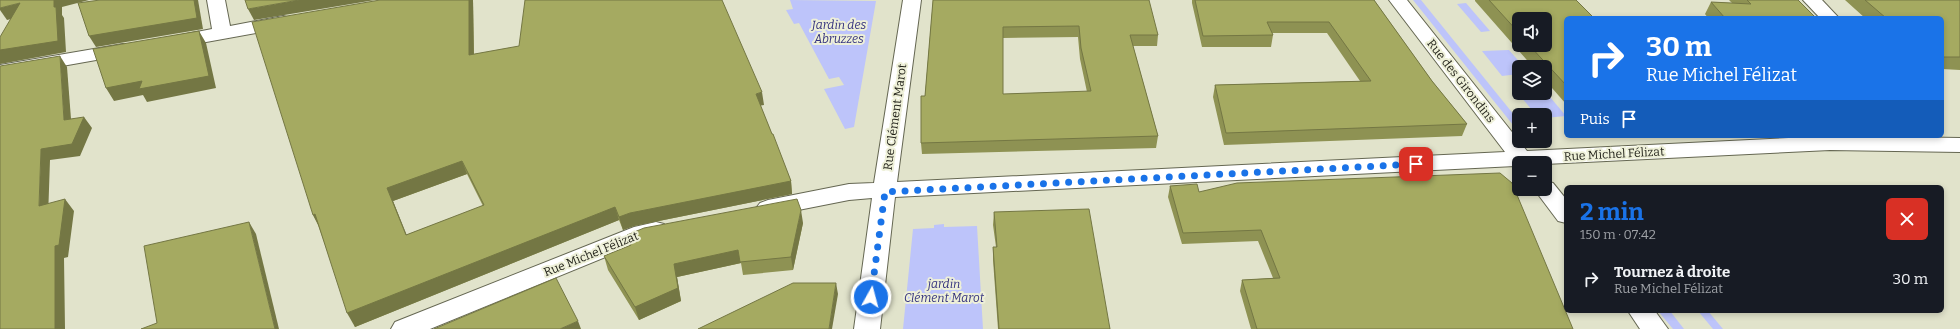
<!DOCTYPE html>
<html lang="fr">
<head>
<meta charset="utf-8">
<style>
  body { margin:0; font-family:Bitter,serif; background:#242831; color:#f1f3f6; height:100vh; display:flex; flex-direction:column; font-size:15px; white-space:nowrap }
  * { box-sizing:border-box; margin:0 }
  p { font-size:13px; color:#9ea1a6 }
  .icon { flex:none; width:22px; height:22px; fill:none; stroke:currentColor; stroke-width:2; stroke-linecap:round; stroke-linejoin:round }
  .map { position:relative; flex:1; overflow:hidden }
  .panel { position:absolute; left:1564px; top:185px; width:380px; height:128px; display:flex; flex-direction:column; background:#171b24; border-radius:6px; box-shadow:0 2px 6px #0003 }
  .panel>* { flex:none }
  .banner { position:absolute; left:1564px; top:16px; width:380px; height:122px; border-radius:6px; box-shadow:0 2px 6px #0003; background:#1a73e8; color:#fff; overflow:hidden }
  .fabs { position:absolute; left:1512px; top:12px; display:grid; gap:8px }
  .fabs a { display:grid; place-items:center; width:40px; height:40px; border-radius:6px; background:#171b24; box-shadow:0 2px 6px #0003; font-size:20px }
  .pin { position:absolute; display:grid; place-items:center; width:34px; height:34px; color:#fff; margin:-17px; border-radius:8px; box-shadow:0 2px 6px #0006 }
  .me { position:absolute; width:44px; margin:-22px; rotate:7deg; stroke-linejoin:round; filter:drop-shadow(0 0 3px #0008) }
  .turn { display:flex; align-items:center; gap:14px; height:84px; padding:0 16px; font-size:18px }
  .turn .icon { width:52px; height:52px; stroke-width:2.5 }
  .turn b { display:block; font-size:28px; line-height:34px }
  .then { display:flex; align-items:center; height:38px; padding:0 16px; background:#0003; gap:8px; font-size:15px }
  .round { display:grid; place-items:center; flex:none; width:42px; height:42px; border-radius:6px; background:#242831 }
  .headline { display:flex; align-items:center; justify-content:space-between; height:68px; padding:0 16px }
  h1 { font-size:24px; font-weight:700; line-height:30px; color:#1a73e8 }
  ul { padding:0; list-style:none }
  li { display:flex; align-items:center; gap:12px; height:52px; padding:0 16px }
  li div { flex:1 }
  li b { display:block; font-size:15px }
  li em { font-style:normal }
  .map>svg:first-child { display:block }
</style>
</head>
<body>
<div class="map">
<svg width="1960" height="329" viewBox="0 0 1960 329">
  <rect width="100%" height="100%" fill="#e1e3cb"/>
  <g fill="#bdc4fa">
    <polygon points="790,0 876,1 854,127 845,129 824,89 844,85 839,77 829,79 799,23 794,24 786,10 793,9"/>
    <polygon points="1413,0 1421,0 1519,121 1519,124 1513,125"/>
    <polygon points="1466,3 1490,31 1481,32 1457,4"/>
    <polygon points="1509,50 1524,67 1519,67 1519,74 1502,76 1482,51"/>
    <polygon points="1516,91 1519,91 1519,93 1545,93 1545,91 1566,116 1545,118 1545,115 1536,115"/>
    <polygon points="944,224 944,227 977,226 983,329 903,329 913,229 934,228 934,225"/>
    <polygon points="1658,311 1670,311 1684,329 1673,329"/>
    <polygon points="1698,311 1708,311 1723,329 1713,329"/>
  </g>
  <g fill="none" stroke-linecap="round" stroke-linejoin="round">
    <g stroke="#656752" stroke-width="2">
      <g id="minor">
        <polygon points="207,0 225,0 230,26 283,16 290,18 292,22 290,26 283,28 173,48 166,46 163,42 166,38 212,29"/>
        <polygon points="903,0 921,0 897,182 1505,152 1389,0 1407,0 1527,151 1830,136 1960,138 1960,152 1830,150 1545,164 1519,163 1519,168 1515,166 895,197 880,329 854,329 872,198 849,200 768,216 760,213 756,208 760,203 768,200 849,184 874,183"/>
        <polygon points="1803,0 1822,0 1839,18 1820,18"/>
        <polygon points="123,44 130,46 133,50 130,54 0,77 0,65"/>
        <polygon points="1545,181 1553,183 1566,199 1566,223 1558,221 1534,189 1545,189"/>
        <polygon points="656,222 664,224 668,230 664,236 647,240 430,329 391,329 395,322 634,227"/>
        <polygon points="1628,311 1655,311 1668,329 1640,329"/>
      </g>
    </g>
    <use href="#minor" fill="#fff" fill-rule="evenodd"/>
  </g>
  <g fill="#8e9253" fill-rule="evenodd">
    <path d="M380,0H473L474,54L764,105H760L791,181L792,194L634,226L623,230L619,220L355,327L318,225L313,215ZM467,174L483,206L406,235L393,201Z"/>
    <path d="M933,0L1158,35L1157,46H1133L1158,136L1156,148L922,154L921,143ZM1078,37L1080,59L1087,92L1003,94V38Z"/>
    <polygon points="1192,0 1374,0 1432,81 1467,124 1462,136 1224,145 1213,97 1215,85 1360,81 1327,33 1272,33 1273,35 1271,47 1202,47 1192,3"/>
    <path d="M1475,0H1576L1566,18V104L1545,80V67H1533L1475,1ZM1519,19L1545,45H1519Z"/>
    <polygon points="1729,0 1798,0 1816,18 1708,18 1705,14 1711,2 1732,3"/>
    <polygon points="1845,0 1960,0 1960,70 1942,69 1942,18 1865,18"/>
    <polygon points="1170,186 1199,192 1573,329 1251,329 1240,291 1242,280 1273,278 1258,241 1182,244 1168,197"/>
    <polygon points="994,212 1110,329 998,329 993,260 993,247 996,247 993,225"/>
    <polygon points="803,223 793,270 743,275 741,263 677,277 681,301 639,320 608,270 604,256 630,246 627,235"/>
  </g>
  <g fill="#747744">
    <polygon points="54,0 89,0 62,7 62,15 64,18 66,52 0,64 0,50 54,7"/>
    <polygon points="194,0 198,0 203,29 96,47 89,36"/>
    <polygon points="299,0 375,0 254,20 248,9"/>
    <polygon points="469,0 473,0 474,67 469,55"/>
    <polygon points="20,3 28,15 7,20 0,10 0,8"/>
    <polygon points="199,31 206,43 216,88 147,102 143,95 114,101 106,88"/>
    <polygon points="60,56 67,67 72,132 64,120"/>
    <polygon points="762,92 764,105 758,106 756,94"/>
    <polygon points="84,117 92,128 80,156 50,160 48,218 39,206 41,149"/>
    <polygon points="462,161 467,174 393,201 412,248 406,235 387,188"/>
    <polygon points="791,181 792,194 634,226 623,230 619,217 630,213"/>
    <polygon points="65,199 74,211 68,257 64,258 65,329 55,329 55,246"/>
    <polygon points="615,207 619,220 355,327 347,313"/>
    <polygon points="801,210 803,223 793,270 791,257"/>
    <polygon points="315,214 320,228 313,215"/>
    <polygon points="249,222 256,234 279,329 275,329"/>
    <polygon points="738,250 741,263 677,277 681,301 639,320 635,307 674,264"/>
    <polygon points="836,283 838,294 832,329 829,329"/>
    <polygon points="578,321 581,329 560,329"/>
  </g>
  <g fill="#a5aa61" stroke="#747744" fill-rule="evenodd">
    <polygon points="0,0 54,0 54,7 56,7 58,41 0,50 0,37 20,3 0,8"/>
    <polygon points="100,0 194,0 197,18 89,36 78,3"/>
    <polygon points="245,0 299,0 248,9"/>
    <path d="M380,0H469V55L519,46L525,0H722L762,92L756,94L772,134H773L791,181L630,213L619,217L615,207L347,313L315,214L313,215L252,22ZM462,161L484,205L406,235L387,188Z"/>
    <path d="M933,0H1149L1158,35H1130L1158,136L921,143V96H925ZM1079,26L1081,48L1091,91L1003,94V27Z"/>
    <polygon points="1195,0 1374,0 1432,81 1467,124 1226,133 1215,85 1371,81 1329,22 1267,22 1273,35 1203,36"/>
    <polygon points="1489,0 1576,0 1594,18 1566,18 1566,85 1529,45 1545,45 1545,19 1519,19 1519,33"/>
    <polygon points="1747,0 1798,0 1816,18 1725,18 1711,2 1751,4"/>
    <polygon points="1865,0 1960,0 1960,57 1942,57 1942,18 1886,18"/>
    <polygon points="199,31 209,76 139,89 142,81 106,88 93,49"/>
    <polygon points="60,56 64,120 84,117 72,144 41,149 39,206 65,199 59,245 55,246 55,329 0,329 0,66"/>
    <polygon points="1500,173 1512,183 1573,329 1257,329 1242,280 1280,278 1261,230 1183,233 1170,186 1197,184 1199,192 1237,183"/>
    <polygon points="797,199 801,210 791,257 740,262 738,250 674,264 678,288 635,307 604,256 631,245 627,235 644,228"/>
    <polygon points="1089,209 1110,329 999,329 993,247 997,247 994,212"/>
    <polygon points="249,222 275,329 141,329 157,323 144,246"/>
    <polygon points="556,278 578,321 560,329 434,329"/>
    <polygon points="793,283 836,283 829,329 698,329"/>
  </g>
  <g fill="none" stroke-linecap="round" stroke-linejoin="round">
    <polyline stroke="#1a73e8" stroke-width="7" stroke-dasharray="0 12.6" points="871,297 885,192 1416,164"/>
  </g>
  <g text-anchor="middle" dominant-baseline="central" stroke-width="4" stroke-linejoin="round" paint-order="stroke">
    <g font-size="12" font-style="italic" fill="#34327e" stroke="#eef0d8">
      <text x="839" y="25">Jardin des<tspan x="839" dy="14">Abruzzes</tspan></text>
      <text x="944" y="284">jardin<tspan x="944" dy="14">Clément Marot</tspan></text>
    </g>
    <g font-size="12" fill="#1f1f17" stroke="#eef0d8">
      <text transform="translate(1461 81) rotate(52)">Rue des Girondins</text>
      <text transform="translate(895 117) rotate(-82)">Rue Clément Marot</text>
      <text transform="translate(1614 154) rotate(-3)">Rue Michel Félizat</text>
      <text transform="translate(591 254) rotate(-22)">Rue Michel Félizat</text>
    </g>
  </g>
</svg>
<div class="fabs">
<a><svg class="icon" aria-label="sound" viewBox="0 0 24 24"><path d="M4 9h4l5-4v14l-5-4H4zM17 9q2 3 0 6"/></svg></a>
<a><svg class="icon" aria-label="layers" viewBox="0 0 24 24"><path d="M12 4l9 5-9 5-9-5zM3 14l9 5 9-5"/></svg></a>
<a>+</a>
<a>−</a>
</div>
<div class="pin" style="left:1416px;top:164px;background:#d93025"><svg class="icon" aria-label="arrive" viewBox="0 0 24 24"><path d="M6 21V4h12l-3 4 3 4H6"/></svg></div>
<svg class="me" style="left:871px;top:297px" viewBox="-20 -20 40 40"><circle r="17" fill="#1a73e8" stroke="#fff" stroke-width="3"/><path d="M0-11L8 9 0 5-8 9z" fill="#fff"/></svg>
<div class="banner">
<div class="turn"><svg class="icon" aria-label="right" viewBox="0 0 24 24"><path d="M7 20v-9h11M14 6l5 5-5 5"/></svg><div><b>30 m</b>Rue Michel Félizat</div></div>
<div class="then">Puis<svg class="icon" aria-label="arrive" viewBox="0 0 24 24"><path d="M6 21V4h12l-3 4 3 4H6"/></svg></div>
</div>
<section class="panel">
<div class="headline"><div><h1>2 min</h1><p>150 m · 07:42</p></div><a class="round" style="background:#d93025;color:#fff"><svg class="icon" aria-label="close" viewBox="0 0 24 24"><path d="M6 6l12 12M18 6L6 18"/></svg></a></div>
<ul>
<li><svg class="icon" aria-label="right" viewBox="0 0 24 24"><path d="M7 20v-9h11M14 6l5 5-5 5"/></svg><div><b>Tournez à droite</b><p>Rue Michel Félizat</p></div><em>30 m</em></li>
</ul>
</section>
</div>
</body>
</html>
